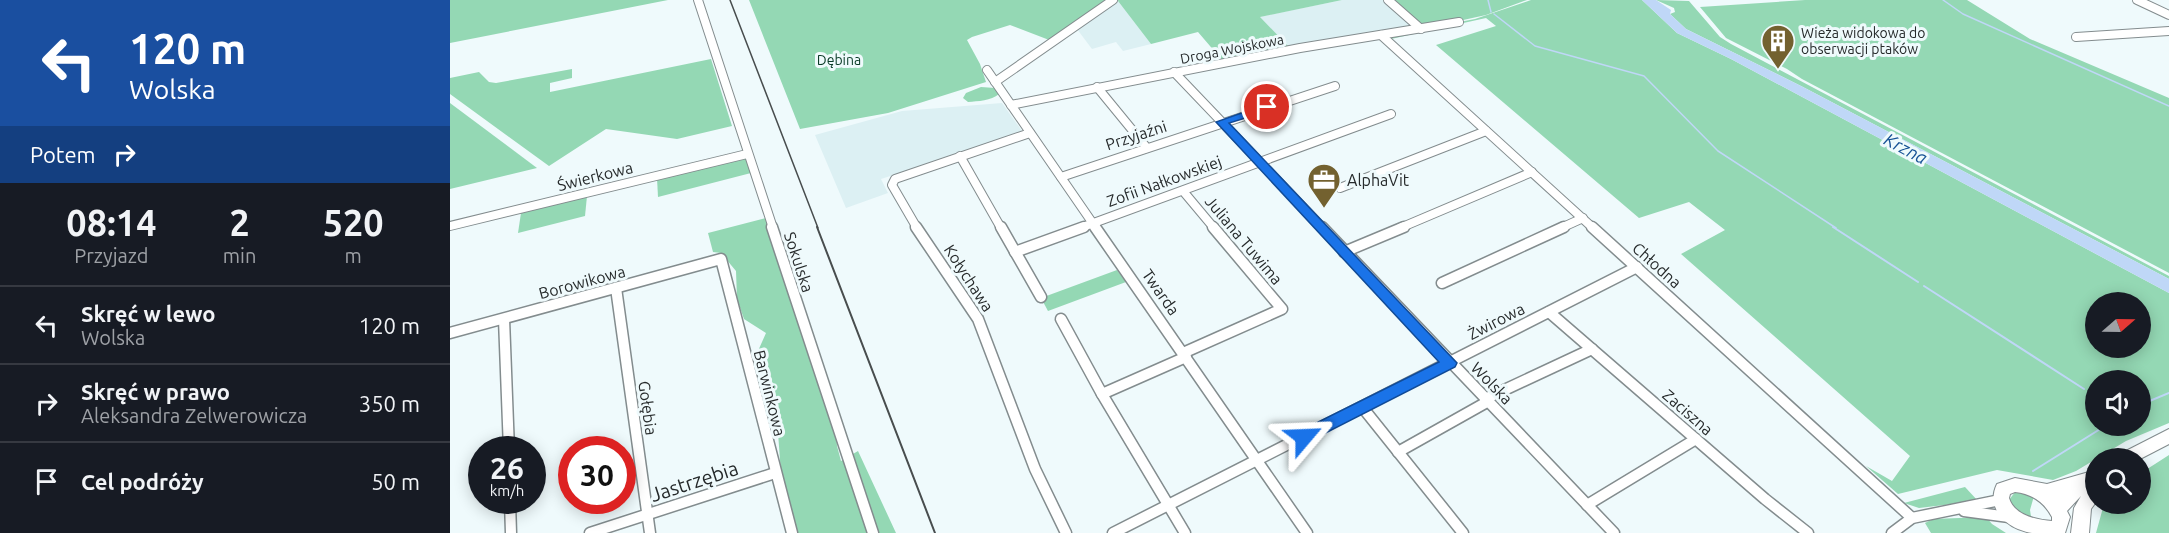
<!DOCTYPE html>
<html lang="pl">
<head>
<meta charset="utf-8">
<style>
  body { margin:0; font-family:Ubuntu,sans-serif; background:#20242c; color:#f1f3f6; height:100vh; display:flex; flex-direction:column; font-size:22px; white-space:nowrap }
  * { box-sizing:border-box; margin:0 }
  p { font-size:20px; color:#9ea1a6 }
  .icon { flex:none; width:33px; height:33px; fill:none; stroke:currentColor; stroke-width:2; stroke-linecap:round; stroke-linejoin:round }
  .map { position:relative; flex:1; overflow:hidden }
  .panel { display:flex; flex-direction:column; background:#171b24; width:450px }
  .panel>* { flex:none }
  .guide { background:#1a4fa0; color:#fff; overflow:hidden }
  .needle { width:39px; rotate:70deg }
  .controls { position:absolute; left:1635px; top:292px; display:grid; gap:12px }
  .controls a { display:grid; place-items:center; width:66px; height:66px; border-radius:50%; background:#171b24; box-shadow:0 3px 15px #0003; font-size:30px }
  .speed { position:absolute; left:18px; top:436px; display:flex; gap:12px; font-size:30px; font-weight:700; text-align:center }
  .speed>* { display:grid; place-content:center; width:78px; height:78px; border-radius:50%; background:#171b24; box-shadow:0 3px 15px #0003; line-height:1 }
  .speed small { font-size:15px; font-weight:400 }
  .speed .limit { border:9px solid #d22; background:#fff; color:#111 }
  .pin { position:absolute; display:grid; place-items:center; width:51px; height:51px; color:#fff; margin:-26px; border:3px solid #fff; border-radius:50%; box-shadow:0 2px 6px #0007 }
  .me { position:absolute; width:66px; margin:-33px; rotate:64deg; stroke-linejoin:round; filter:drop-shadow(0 0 4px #0008) }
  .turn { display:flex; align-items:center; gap:21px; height:126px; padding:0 30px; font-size:27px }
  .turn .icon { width:78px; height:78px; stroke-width:2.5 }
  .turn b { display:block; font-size:42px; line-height:51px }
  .then { display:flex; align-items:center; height:57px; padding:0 30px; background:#0003; gap:12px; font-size:22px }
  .eta { display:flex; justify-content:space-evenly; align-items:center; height:102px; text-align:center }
  .eta b { font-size:36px; font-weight:700; line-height:42px }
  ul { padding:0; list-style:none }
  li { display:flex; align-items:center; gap:18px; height:78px; padding:0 30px; border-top:2px solid #363941 }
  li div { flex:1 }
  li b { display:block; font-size:22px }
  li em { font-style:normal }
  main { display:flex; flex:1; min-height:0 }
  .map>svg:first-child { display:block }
</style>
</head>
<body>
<main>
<section class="panel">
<div class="guide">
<div class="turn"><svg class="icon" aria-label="left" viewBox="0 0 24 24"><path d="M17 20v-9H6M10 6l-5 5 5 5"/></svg><div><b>120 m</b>Wolska</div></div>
<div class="then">Potem<svg class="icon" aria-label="right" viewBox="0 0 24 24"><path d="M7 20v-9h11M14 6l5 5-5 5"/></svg></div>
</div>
<div class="eta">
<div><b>08:14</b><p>Przyjazd</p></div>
<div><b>2</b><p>min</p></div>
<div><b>520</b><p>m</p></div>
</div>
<ul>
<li><svg class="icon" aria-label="left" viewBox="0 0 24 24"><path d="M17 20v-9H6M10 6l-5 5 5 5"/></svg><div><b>Skręć w lewo</b><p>Wolska</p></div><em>120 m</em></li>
<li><svg class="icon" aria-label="right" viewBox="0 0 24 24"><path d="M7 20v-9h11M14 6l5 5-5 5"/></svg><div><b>Skręć w prawo</b><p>Aleksandra Zelwerowicza</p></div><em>350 m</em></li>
<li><svg class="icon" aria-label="arrive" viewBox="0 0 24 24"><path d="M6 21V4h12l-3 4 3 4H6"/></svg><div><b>Cel podróży</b></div><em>50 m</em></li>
</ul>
</section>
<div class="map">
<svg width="1719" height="533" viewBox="0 0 1719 533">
  <rect width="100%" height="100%" fill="#effafc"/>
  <g fill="#dcf0f3">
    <polygon points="892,0 934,0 964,25 839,47 809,17"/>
    <polygon points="668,1 701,44 673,51 666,42 642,49 627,29"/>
    <polygon points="552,103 572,131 571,134 431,179 438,193 396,208 365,135 452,111"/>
  </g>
  <g fill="#94d8b4" fill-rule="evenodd">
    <polygon points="0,0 218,0 0,43"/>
    <polygon points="299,0 892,0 810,17 839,47 772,60 748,32 701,44 668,1 607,43 560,25 522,37 517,40 530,64 536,82 438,113 350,129"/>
    <polygon points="934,0 1077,0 1036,15 1004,22 932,31 963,25"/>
    <path d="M1081,0H1192L1227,33L1281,59L1719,293V423L1676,441L1626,471L1603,480L1547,470L1448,494L1416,466L1442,481L1460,456L1231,254L1275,230L1239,202L1189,218L986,45L1046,26L1036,18L941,39L937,36L1025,19ZM1646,303H1690V348H1646ZM1646,381H1690V426H1646Z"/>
    <polygon points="1206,0 1239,1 1270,37 1281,44 1719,276 1719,279 1353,87 1236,29 1220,14 1225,12 1224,8"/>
    <polygon points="1355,0 1517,0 1580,39 1719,98 1719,273 1352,79 1337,69 1276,38 1250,7"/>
    <polygon points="261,59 282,126 227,139 156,129 99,166 0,94 0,78 29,72 39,82 46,83 122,69 122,78 100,83 100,92"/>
    <path d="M531,87L545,88L549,94C541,101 528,101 518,102L513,98L516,93Z"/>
    <polygon points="0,103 87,168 0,189"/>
    <polygon points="291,159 296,159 301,173 208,197 207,178"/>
    <polygon points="137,196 135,216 68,233 71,213"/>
    <polygon points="316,218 386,430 387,446 391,461 408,451 446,533 348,533 331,474 326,405 314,391 318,366 308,351 316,333 294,319 287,299 286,271 271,253 263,252 258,233"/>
    <polygon points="667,270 676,282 598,311 591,298"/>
    <polygon points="1719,455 1719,533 1646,533 1654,504 1690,504 1691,473"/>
    <polygon points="1515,487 1528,501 1469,508 1454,503"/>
    <polygon points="1565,492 1584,496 1580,510 1582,523 1573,519 1559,500"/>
    <polygon points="1536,517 1542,524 1556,533 1481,533 1475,523 1483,519"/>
  </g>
  <polygon fill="#bfd7f7" points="1192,0 1206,0 1221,10 1220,14 1236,29 1353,87 1719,279 1719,293 1281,59 1227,33"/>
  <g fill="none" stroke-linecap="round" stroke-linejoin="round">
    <g stroke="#bfd7f7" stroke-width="1.5">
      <polyline points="1038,0 1041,12"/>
      <polyline points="1493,0 1513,14 1719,106"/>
      <polyline points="1044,14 1085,46 1194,76 1268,151 1386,228"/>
    </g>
    <g stroke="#bfd7f7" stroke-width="2">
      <polyline points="1383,227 1468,282"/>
      <polyline points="1474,286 1634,389"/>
      <polyline points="1642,395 1646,397"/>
      <polyline points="1690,405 1719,393"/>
      <polyline points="1583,471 1655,426"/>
    </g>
    <g stroke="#838c8e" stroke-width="10">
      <g id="street-far1">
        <polyline points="248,0 323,228"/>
        <polyline points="938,0 971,29"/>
        <polyline points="1687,0 1719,15"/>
        <polyline points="931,35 1143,228"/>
        <polyline points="1626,37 1719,31"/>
        <polyline points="537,70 646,228"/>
        <polyline points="724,72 873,228"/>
        <polyline points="545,82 663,0"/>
        <polyline points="647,87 697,148"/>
        <polyline points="561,105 850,48 1009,22"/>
        <polyline points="510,156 551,228"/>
        <polyline points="611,177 885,86"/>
        <polyline points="890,188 1036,131"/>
        <polyline points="733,191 764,228"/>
        <polyline points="0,226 297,154"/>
        <polyline points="467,228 442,185 445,179 580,133"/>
        <polyline points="630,228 941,114"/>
        <polyline points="950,228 1082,172"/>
        <polyline points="1111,228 1133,218"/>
      </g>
    </g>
    <g stroke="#838c8e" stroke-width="13">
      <g id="street">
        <polyline points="322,227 423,533"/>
        <polyline points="466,227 528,319 585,469 616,533"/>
        <polyline points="551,227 591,297"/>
        <polyline points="645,227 857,533"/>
        <polyline points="872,227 1164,533"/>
        <polyline points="1142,227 1462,518"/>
        <polyline points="565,252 634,227"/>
        <polyline points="894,252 954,227"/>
        <polyline points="992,283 1114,227"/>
        <polyline points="166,288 200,533"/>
        <polyline points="1099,312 1315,499 1358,533"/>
        <polyline points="54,319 59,450"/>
        <polyline points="611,319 652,394 736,357"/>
        <polyline points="0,333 271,259 342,533"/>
        <polyline points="733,353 832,309 763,227"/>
        <polyline points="652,394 735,533"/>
        <polyline points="1035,399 1142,349"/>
        <polyline points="913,408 1013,533"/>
        <polyline points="948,452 1037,402"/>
        <polyline points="60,501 61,533"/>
        <polyline points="1137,505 1246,439"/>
        <polyline points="1514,511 1559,517"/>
        <polyline points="140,533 325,473"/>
        <polyline points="663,533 1187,267"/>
        <polyline points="1442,533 1462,518 1550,500"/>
      </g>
    </g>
    <g stroke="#838c8e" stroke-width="2">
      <g id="secondary">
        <polygon points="1719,429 1719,444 1690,459 1668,459 1670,454"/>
        <path d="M1646,470V502L1641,509L1639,533H1621L1624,508L1631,496L1617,511L1620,517L1615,533C1605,533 1593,533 1582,533C1557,529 1535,509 1547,484L1565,478L1597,484ZM1565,492C1582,494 1594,502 1602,517V521C1586,520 1564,515 1559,498L1560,494Z"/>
      </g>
    </g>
    <use href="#street-far1" stroke="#fff" stroke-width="8"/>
    <use href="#street" stroke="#fff" stroke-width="10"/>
    <use href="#secondary" fill="#fff" fill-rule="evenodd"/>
    <polyline stroke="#484d4e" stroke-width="1.5" points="280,0 368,228"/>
    <polyline stroke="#484d4e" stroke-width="2" points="367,227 485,533"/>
  </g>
  <polygon fill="#1a73e8" stroke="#114b97" stroke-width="1.5" points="817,104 823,107 821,110 779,123 1007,363 1005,367 854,444 848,442 846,437 848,432 989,362 766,122"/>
  <defs>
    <g id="building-pin" transform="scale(1.725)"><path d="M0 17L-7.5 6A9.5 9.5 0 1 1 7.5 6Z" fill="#73612f" stroke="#effafc"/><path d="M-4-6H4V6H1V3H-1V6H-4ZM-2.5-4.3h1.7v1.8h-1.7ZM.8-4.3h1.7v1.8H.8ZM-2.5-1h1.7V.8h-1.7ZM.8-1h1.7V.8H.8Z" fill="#fff"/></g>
    <g id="office-pin" transform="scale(1.725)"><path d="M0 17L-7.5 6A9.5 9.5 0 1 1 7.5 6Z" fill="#73612f" stroke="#effafc"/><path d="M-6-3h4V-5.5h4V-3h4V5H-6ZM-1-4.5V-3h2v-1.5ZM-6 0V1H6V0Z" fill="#fff"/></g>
  </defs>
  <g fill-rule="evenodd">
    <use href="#building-pin" x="1328" y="41"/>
    <use href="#office-pin" x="874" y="180"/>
  </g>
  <g text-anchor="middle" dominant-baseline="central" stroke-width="6" stroke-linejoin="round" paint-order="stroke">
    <g font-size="14" fill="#262a2b" stroke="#effafc" text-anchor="start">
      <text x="1351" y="33">Wieża widokowa do<tspan x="1351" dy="16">obserwacji ptaków</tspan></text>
    </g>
    <g font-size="14" fill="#262a2b" stroke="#effafc">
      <text transform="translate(782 49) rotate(-11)">Droga Wojskowa</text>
    </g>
    <g font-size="14" fill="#0b3c28" stroke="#effafc">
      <text x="389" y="60">Dębina</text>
    </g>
    <g font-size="16" fill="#262a2b" stroke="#effafc">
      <text transform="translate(686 135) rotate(-18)">Przyjaźni</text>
      <text transform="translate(145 176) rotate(-14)">Świerkowa</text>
      <text transform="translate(714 181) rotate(-20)">Zofii Nałkowskiej</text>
      <text transform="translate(794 240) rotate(50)">Juliana Tuwima</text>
      <text transform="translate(349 262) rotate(72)">Sokulska</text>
      <text transform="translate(1207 265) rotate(42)">Chłodna</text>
      <text transform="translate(519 278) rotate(57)">Kołychawa</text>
      <text transform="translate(132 282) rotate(-15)">Borowikowa</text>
      <text transform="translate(711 292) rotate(55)">Twarda</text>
      <text transform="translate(1046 321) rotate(-27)">Żwirowa</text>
      <text transform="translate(1042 383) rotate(46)">Wolska</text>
      <text transform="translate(320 393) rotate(76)">Barwinkowa</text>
      <text transform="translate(198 408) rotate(82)">Gołębia</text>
      <text transform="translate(1238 412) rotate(41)">Zaciszna</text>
    </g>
    <g font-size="16" fill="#262a2b" stroke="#effafc" text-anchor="start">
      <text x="897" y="180">AlphaVit</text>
    </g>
    <g font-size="18" font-style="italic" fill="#175296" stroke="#effafc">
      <text transform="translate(1456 148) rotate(28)">Krzna</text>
    </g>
    <g font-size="20" fill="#262a2b" stroke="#effafc">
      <text transform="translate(244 481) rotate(-18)">Jastrzębia</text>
    </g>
  </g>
</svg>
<div class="controls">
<a><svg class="needle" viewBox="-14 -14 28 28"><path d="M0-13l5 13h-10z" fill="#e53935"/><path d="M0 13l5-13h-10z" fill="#9ea1a6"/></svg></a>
<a><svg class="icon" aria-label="sound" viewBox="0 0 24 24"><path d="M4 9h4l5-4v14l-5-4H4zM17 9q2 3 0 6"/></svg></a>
<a><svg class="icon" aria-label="search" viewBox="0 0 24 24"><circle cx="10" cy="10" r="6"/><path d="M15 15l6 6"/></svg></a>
</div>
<div class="speed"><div>26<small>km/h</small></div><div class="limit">30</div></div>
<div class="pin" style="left:817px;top:107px;background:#d93025"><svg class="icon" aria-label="arrive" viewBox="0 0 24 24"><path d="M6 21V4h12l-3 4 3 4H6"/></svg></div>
<svg class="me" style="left:854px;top:437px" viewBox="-20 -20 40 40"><path d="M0-17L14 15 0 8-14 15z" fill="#1a73e8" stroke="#fff" stroke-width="4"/></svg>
</div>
</main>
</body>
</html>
